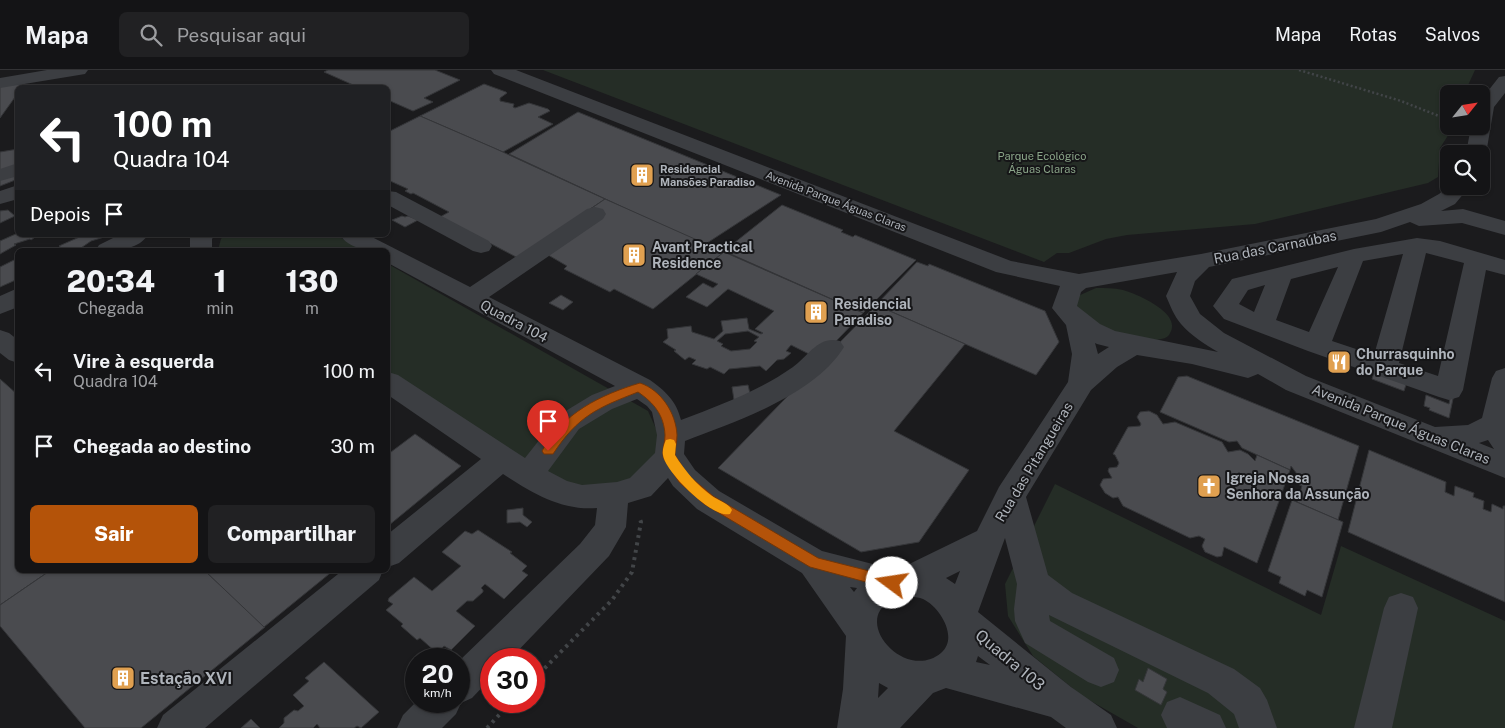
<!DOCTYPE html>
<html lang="pt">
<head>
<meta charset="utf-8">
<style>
  body { margin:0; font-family:"Public Sans",sans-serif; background:#212123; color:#f1f3f6; height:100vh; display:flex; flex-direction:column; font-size:19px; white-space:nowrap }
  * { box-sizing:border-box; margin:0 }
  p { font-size:16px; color:#9d9ea1 }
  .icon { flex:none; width:28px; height:28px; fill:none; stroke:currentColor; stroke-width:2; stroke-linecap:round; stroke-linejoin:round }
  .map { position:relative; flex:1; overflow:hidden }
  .sheet { position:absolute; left:15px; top:178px; width:375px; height:325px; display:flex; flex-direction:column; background:#141416; border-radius:8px; box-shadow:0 1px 4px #0004,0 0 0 1px #333335 }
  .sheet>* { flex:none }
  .hud { position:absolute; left:15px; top:15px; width:375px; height:152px; border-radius:8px; box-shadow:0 1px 4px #0004,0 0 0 1px #333335; background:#202124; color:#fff; overflow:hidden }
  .needle { width:32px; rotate:60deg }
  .buttons { position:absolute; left:1440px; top:15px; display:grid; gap:10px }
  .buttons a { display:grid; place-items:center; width:50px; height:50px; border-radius:8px; background:#141416; box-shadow:0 1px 4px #0004,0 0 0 1px #333335; font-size:25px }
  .speed { position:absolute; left:405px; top:578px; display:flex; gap:10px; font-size:25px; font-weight:700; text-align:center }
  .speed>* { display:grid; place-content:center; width:65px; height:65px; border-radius:50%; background:#141416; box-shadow:0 1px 4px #0004,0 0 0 1px #333335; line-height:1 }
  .speed small { font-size:12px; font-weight:400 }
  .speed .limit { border:8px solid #d22; background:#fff; color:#111 }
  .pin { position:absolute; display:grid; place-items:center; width:42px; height:42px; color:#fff; margin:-51px -21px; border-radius:50% 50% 50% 0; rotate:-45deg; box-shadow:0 0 5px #0007 }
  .pin .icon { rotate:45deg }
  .me { position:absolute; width:55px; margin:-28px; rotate:284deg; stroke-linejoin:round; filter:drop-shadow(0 0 4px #0008) }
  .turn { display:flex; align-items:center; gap:18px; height:105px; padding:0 15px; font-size:22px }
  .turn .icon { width:65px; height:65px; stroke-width:2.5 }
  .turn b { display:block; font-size:35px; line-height:42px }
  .then { display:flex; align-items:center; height:48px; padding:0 15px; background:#0003; gap:10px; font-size:19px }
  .eta { display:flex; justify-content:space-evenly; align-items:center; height:85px; text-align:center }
  .eta b { font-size:30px; font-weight:800; line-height:35px }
  .cta { display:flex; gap:10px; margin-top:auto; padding:10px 15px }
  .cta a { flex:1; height:58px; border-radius:8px; background:#b45309; color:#fff; font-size:20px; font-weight:800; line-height:58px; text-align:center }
  .cta a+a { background:#212123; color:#f1f3f6 }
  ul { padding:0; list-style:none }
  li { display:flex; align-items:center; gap:15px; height:75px; padding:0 15px }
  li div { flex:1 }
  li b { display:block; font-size:19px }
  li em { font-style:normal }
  header { display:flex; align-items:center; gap:30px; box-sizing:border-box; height:70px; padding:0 25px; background:#141416; border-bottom:1px solid #333335 }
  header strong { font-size:24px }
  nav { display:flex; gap:28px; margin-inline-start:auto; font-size:18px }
  .search { width:350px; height:45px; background:#212123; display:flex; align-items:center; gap:12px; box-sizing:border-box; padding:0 18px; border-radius:8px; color:#9d9ea1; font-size:19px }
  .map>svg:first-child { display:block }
</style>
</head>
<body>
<header>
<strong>Mapa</strong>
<div class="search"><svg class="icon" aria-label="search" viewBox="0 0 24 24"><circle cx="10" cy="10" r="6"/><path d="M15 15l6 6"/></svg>Pesquisar aqui</div>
<nav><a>Mapa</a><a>Rotas</a><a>Salvos</a></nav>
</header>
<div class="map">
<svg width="1505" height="658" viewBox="0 0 1505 658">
  <rect width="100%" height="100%" fill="#1b1b1d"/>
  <g fill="#252d26">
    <polygon points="543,0 1475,0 1464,24 1449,24 1449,56 1454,56 1440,78 1438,107 1428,113 1255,154 1127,165 1106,169 1069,183 1057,183 1044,192"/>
    <polygon points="224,165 336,165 363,180 218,180 221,169"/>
    <polygon points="388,194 648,341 662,372 654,400 587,424 540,403 388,301"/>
    <path d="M1096,218C1105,218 1114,218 1123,220C1137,224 1185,244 1169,265C1161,276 1113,266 1102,260C1092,254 1083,242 1074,234L1078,226Z"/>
    <polygon points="1055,414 1321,545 1341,476 1505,551 1505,658 1138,658 1082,626 1033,586 1008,546 1005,514"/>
  </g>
  <g fill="#4a4b4f" stroke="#353639" fill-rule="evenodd">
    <polygon points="328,0 435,0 460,10 424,28 433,32 413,41 388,30 388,18 360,18 324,2"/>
    <polygon points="28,8 21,18 18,18 18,23 0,48 0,13"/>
    <polygon points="484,14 506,22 507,23 500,28 500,31 514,34 513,37 515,38 529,33 548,39 550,41 538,47 553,54 503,82 420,46"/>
    <polygon points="578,42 781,125 704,175 509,84"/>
    <polygon points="420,46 494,78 605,129 518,188 440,147 449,142 413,123 411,124 405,121 408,119 388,110 388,62"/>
    <polygon points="18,79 18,109 0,116 0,82"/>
    <polygon points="605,129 724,182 653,239 614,219 610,222 564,199 567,196 543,182 586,142"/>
    <polygon points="782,135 843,160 841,162 853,167 855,165 916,190 863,243 724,181"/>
    <polygon points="8,140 15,146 0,153 0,141"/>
    <polygon points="402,146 405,147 408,146 418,150 405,157 392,150"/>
    <polygon points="18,163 18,165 38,165 31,170 30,169 14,174 16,175 0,184 0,171"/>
    <polygon points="84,165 111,165 91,171 78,180 64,180 59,176"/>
    <path d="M724,182L863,243L819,289L791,275L786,281L791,283L784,289L777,290L766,301L760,296L729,299L724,304L710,297L707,299L692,294L696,290L689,287L685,290L674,281L676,280L663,272L668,268L667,259L691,256L692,262L714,269L723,261L721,251L747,248L749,259L761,264L763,263L755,259L774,241L728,219L707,237L686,227L703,213L713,218L718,214L696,204ZM748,261L759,267L754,271L757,272L750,279L731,281L721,276L723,274L717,271L725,264Z"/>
    <polygon points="14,190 18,193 18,209 0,217 0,197"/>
    <polygon points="917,192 928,196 929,194 1045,241 1059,272 1036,305 876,235"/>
    <polygon points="561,225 573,232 563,240 549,233"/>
    <polygon points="876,235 965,274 894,361 969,400 919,472 861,482 718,398"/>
    <polygon points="1377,293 1409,305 1404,321 1372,309"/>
    <polygon points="1187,306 1359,376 1338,450 1297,432 1302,416 1295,413 1297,404 1291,396 1290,400 1242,378 1237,371 1229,372 1160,342 1178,307"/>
    <polygon points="0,309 18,325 18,500 51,500 0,535"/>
    <polygon points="748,315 751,328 734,330 732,317"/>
    <polygon points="1451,323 1454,324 1449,348 1429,340 1430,338 1424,336 1426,325 1449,334"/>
    <polygon points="1149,341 1157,345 1163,354 1175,352 1222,372 1228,382 1240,380 1248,384 1255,391 1257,385 1290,400 1257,493 1224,477 1222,486 1217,487 1205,482 1202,476 1205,469 1199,466 1190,468 1123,436 1118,427 1113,428 1105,423 1100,415 1103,409 1112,408 1108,401 1109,398 1117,397 1119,393 1115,385 1113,384 1128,357 1140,356 1141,354 1137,347 1140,342"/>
    <polygon points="415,364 461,396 388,456 388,379 391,382"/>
    <polygon points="1369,380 1446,412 1445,422 1454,426 1455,416 1474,423 1473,427 1484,431 1483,439 1491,442 1492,434 1503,439 1503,436 1505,436 1505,532 1348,462"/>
    <polygon points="1292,430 1343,452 1322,527 1307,520 1305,526 1279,513 1281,507 1268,501"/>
    <polygon points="523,438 523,445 532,452 527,457 520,452 507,453 507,440"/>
    <polygon points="478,460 512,482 510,483 527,496 522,501 528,505 504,529 485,514 481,518 483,520 483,522 473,531 467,531 456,541 475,556 451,580 444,576 437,583 420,568 417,570 401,556 403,554 386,540 393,534 388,531 389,528 414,507 432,521 461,496 442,482 465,461 472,464"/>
    <polygon points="51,500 204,500 265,557 141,658 85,658 0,556 0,535"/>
    <polygon points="204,500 334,500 264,557"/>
    <polygon points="324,592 379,642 361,658 357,656 354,658 320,658 317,654 313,658 279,658 284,653 284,648 294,640 298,641 304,636 293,625 309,611 305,608"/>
    <polygon points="1148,598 1167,609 1163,619 1167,622 1161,635 1135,620 1139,609 1143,612"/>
    <polygon points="251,649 260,658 241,658"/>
  </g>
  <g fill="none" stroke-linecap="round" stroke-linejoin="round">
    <polyline stroke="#424548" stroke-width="2.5" stroke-dasharray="2 2.5" stroke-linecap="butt" points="1299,0 1401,31 1449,50"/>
    <g stroke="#424548" stroke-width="4" stroke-dasharray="3 4.5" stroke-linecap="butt">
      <polyline points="534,609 612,530 632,502 641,452 639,447"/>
      <polyline points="487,658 512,631"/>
    </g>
    <g fill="#3c3e42" fill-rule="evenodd">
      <polygon points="47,0 88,0 85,4 79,5 0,18 0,8"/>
      <path d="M491,0H516L1011,191L1079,204L1201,184L1376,149L1421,134L1439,124L1449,115L1470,116L1455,134L1441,141L1463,139L1505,151V165L1462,153L1419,156L1410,152L1381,162L1209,197L1195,211L1190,226L1200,244L1224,263L1306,306L1435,357L1468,355L1482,348L1492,308L1496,301L1505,298V408L1286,320L1258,304L1248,308L1192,294L1137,285L1117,297L1091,320L1026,427L1048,505L1072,523L1234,599L1260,618L1267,630L1277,658H1239L1234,644L1208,623L1049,545L1050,551L1114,588L1119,600L1114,612L1101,617L1088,612L1025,573L1015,551L1014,539L1017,514L1005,468L978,542L1071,617L1111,645L1117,658H1066L1051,647L946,618L933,623L900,658H837L843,619L846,566L802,503L697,439L673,416L668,408L651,426L628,433L626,457L609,486L510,589H491V608L472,628L461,633L456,644L442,658H397L403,645L417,631H459V591L580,474L595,455L597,438C562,441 532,423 503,404L399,493L388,497V464L481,389L388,325V302L398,305L525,388L559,345L592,325L615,316L388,193V180C370,180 351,181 340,165H368L470,217L587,139L595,137L603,139L606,144L603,149L489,227L650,310C665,321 676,330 681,350C720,335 759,321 793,297C809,285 819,265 840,271L844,277C814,326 736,351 685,371L684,384L695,400L719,421L822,481L896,500L901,498L977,461L999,417L1068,312L1072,284L1066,255L1052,238L1060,216L996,202L494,4ZM1177,202L1166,226C1170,235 1174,246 1181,254C1190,265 1206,275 1218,282L1115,261L1100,254L1077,236L1081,222L1086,218ZM1095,273L1097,274L1109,277L1098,284ZM637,329L647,336L652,342L657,365L655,383L630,408L617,412L582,415L567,411L548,401L579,359L612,339ZM1488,370L1494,379L1479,373ZM960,501L955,514L946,508ZM850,517L857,518L854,522ZM908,526C913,527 918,527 923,529C940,537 959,568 941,583C906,612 852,553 890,531C895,528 902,527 908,526ZM978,586L990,595L976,592ZM879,613L888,618L878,628Z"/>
      <polygon points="1505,6 1505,23 1494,37 1486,84 1481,89 1481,84 1466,84 1471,56 1481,56 1481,30 1499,7"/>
      <polygon points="18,93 18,106 0,111 0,99"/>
      <polygon points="18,115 18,129 0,134 0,121"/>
      <polygon points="388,121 396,122 489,171 492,176 489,181 481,183 473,181 388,135"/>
      <path d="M119,165H148C136,182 114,180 96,180L99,175Z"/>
      <polygon points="192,165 215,165 212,169 212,180 190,180 190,168"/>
      <path d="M1417,168L1440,171L1505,190V205L1486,200L1463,320L1459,327L1449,330L1439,327L1308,281L1224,249L1213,236L1232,209L1354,179ZM1426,183L1464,193L1438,306L1399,293ZM1403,184L1374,285L1332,271L1363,191ZM1338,197L1309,262L1276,250L1291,209ZM1265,215L1254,242L1239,234L1248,220Z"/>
      <polygon points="18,218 18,237 0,244 0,226"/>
      <polygon points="0,260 9,263 18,270 18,293 9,290 0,283"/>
      <polygon points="343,500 383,500 379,510 205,658 157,658 163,645"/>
      <polygon points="1401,523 1413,527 1418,538 1392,658 1354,658 1384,538 1389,527"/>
      <polygon points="1180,627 1220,645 1226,658 1167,658 1161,645 1167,632"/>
    </g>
  </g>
  <path fill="#b45309" stroke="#753606" d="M640,313C661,320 676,343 677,365C677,372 675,379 675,385L688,405L713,426L818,488L897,508L899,513L897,517L892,519L810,497L704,434L679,412L664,389C661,382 665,373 665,365C664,345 654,333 638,322C597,338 578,346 553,384H544L542,381C563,343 600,325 640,313Z"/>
  <path fill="#f59e0b" d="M670,369L674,370L676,374L675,385C685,401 697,415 712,426C719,431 728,433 732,440L730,444C713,449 665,402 663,385C662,381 664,374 666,370Z"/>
  <defs>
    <g id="building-square" transform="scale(1.25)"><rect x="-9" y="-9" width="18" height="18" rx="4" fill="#e0a050" stroke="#161618"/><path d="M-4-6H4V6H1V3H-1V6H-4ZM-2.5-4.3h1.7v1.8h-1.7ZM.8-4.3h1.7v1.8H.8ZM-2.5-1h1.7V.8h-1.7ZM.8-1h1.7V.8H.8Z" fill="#fff"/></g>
    <g id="restaurant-square" transform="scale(1.25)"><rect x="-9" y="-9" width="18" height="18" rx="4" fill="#e0a050" stroke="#161618"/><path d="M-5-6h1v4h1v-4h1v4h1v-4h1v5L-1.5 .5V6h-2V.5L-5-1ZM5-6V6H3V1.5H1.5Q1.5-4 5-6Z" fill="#fff"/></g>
    <g id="church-square" transform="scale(1.25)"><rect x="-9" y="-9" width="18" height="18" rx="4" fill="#e0a050" stroke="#161618"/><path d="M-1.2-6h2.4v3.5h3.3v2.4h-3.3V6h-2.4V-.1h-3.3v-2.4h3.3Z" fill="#fff"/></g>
  </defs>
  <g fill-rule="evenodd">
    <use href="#building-square" x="642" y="105"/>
    <use href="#building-square" x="634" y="185"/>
    <use href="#building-square" x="816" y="242"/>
    <use href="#restaurant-square" x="1339" y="292"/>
    <use href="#church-square" x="1209" y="416"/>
    <use href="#building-square" x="123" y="608"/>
  </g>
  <g text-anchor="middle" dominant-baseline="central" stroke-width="4" stroke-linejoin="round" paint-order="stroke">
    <g font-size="11" fill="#8aa488" stroke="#161618">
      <text x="1042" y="86">Parque Ecológico<tspan x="1042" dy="13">Águas Claras</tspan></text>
    </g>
    <g font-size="11" font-weight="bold" fill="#afb4bb" stroke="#161618" text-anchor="start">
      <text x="660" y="99">Residencial<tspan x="660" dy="13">Mansões Paradiso</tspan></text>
    </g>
    <g font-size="11" fill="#afb4bb" stroke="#161618">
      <text transform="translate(836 131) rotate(21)">Avenida Parque Águas Claras</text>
    </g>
    <g font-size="14" font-weight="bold" fill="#afb4bb" stroke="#161618" text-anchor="start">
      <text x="652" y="177">Avant Practical<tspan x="652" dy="16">Residence</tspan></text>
      <text x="834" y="234">Residencial<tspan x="834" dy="16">Paradiso</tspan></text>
      <text x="1356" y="284">Churrasquinho<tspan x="1356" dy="16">do Parque</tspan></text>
      <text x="1226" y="408">Igreja Nossa<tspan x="1226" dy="16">Senhora da Assunção</tspan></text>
    </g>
    <g font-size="14" fill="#afb4bb" stroke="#161618">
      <text transform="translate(1275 177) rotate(-11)">Rua das Carnaúbas</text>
      <text transform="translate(514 251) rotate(28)">Quadra 104</text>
      <text transform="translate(1401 354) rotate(22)">Avenida Parque Águas Claras</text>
      <text transform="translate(1034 392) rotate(-59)">Rua das Pitangueiras</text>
    </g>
    <g font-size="16" fill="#afb4bb" stroke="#161618">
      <text transform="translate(1010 590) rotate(40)">Quadra 103</text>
    </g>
    <g font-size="16" font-weight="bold" fill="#afb4bb" stroke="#161618" text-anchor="start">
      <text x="140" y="608">Estação XVI</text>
    </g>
  </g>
</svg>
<div class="buttons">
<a><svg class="needle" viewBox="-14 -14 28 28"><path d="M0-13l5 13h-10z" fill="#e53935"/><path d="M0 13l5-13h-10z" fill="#9d9ea1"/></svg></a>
<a><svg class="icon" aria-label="search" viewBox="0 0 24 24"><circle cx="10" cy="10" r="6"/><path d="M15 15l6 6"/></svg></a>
</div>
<div class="speed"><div>20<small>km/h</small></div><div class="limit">30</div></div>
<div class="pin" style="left:548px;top:381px;background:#d93025"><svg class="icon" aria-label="arrive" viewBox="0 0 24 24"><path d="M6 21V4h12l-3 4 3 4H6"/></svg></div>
<svg class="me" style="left:892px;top:513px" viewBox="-20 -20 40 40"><circle r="19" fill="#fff"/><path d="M0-13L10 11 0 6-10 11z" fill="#b45309"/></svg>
<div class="hud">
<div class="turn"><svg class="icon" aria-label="left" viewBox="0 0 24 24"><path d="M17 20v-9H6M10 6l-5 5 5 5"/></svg><div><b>100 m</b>Quadra 104</div></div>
<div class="then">Depois<svg class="icon" aria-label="arrive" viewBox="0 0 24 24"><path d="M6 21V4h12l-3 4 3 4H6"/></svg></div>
</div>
<section class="sheet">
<div class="eta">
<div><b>20:34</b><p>Chegada</p></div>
<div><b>1</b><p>min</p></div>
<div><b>130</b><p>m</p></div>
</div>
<ul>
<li><svg class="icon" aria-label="left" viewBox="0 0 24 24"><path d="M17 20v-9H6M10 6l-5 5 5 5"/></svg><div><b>Vire à esquerda</b><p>Quadra 104</p></div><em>100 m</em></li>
<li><svg class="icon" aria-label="arrive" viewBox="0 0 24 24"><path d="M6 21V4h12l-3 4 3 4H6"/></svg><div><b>Chegada ao destino</b></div><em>30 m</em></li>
</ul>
<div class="cta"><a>Sair</a><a>Compartilhar</a></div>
</section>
</div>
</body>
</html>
